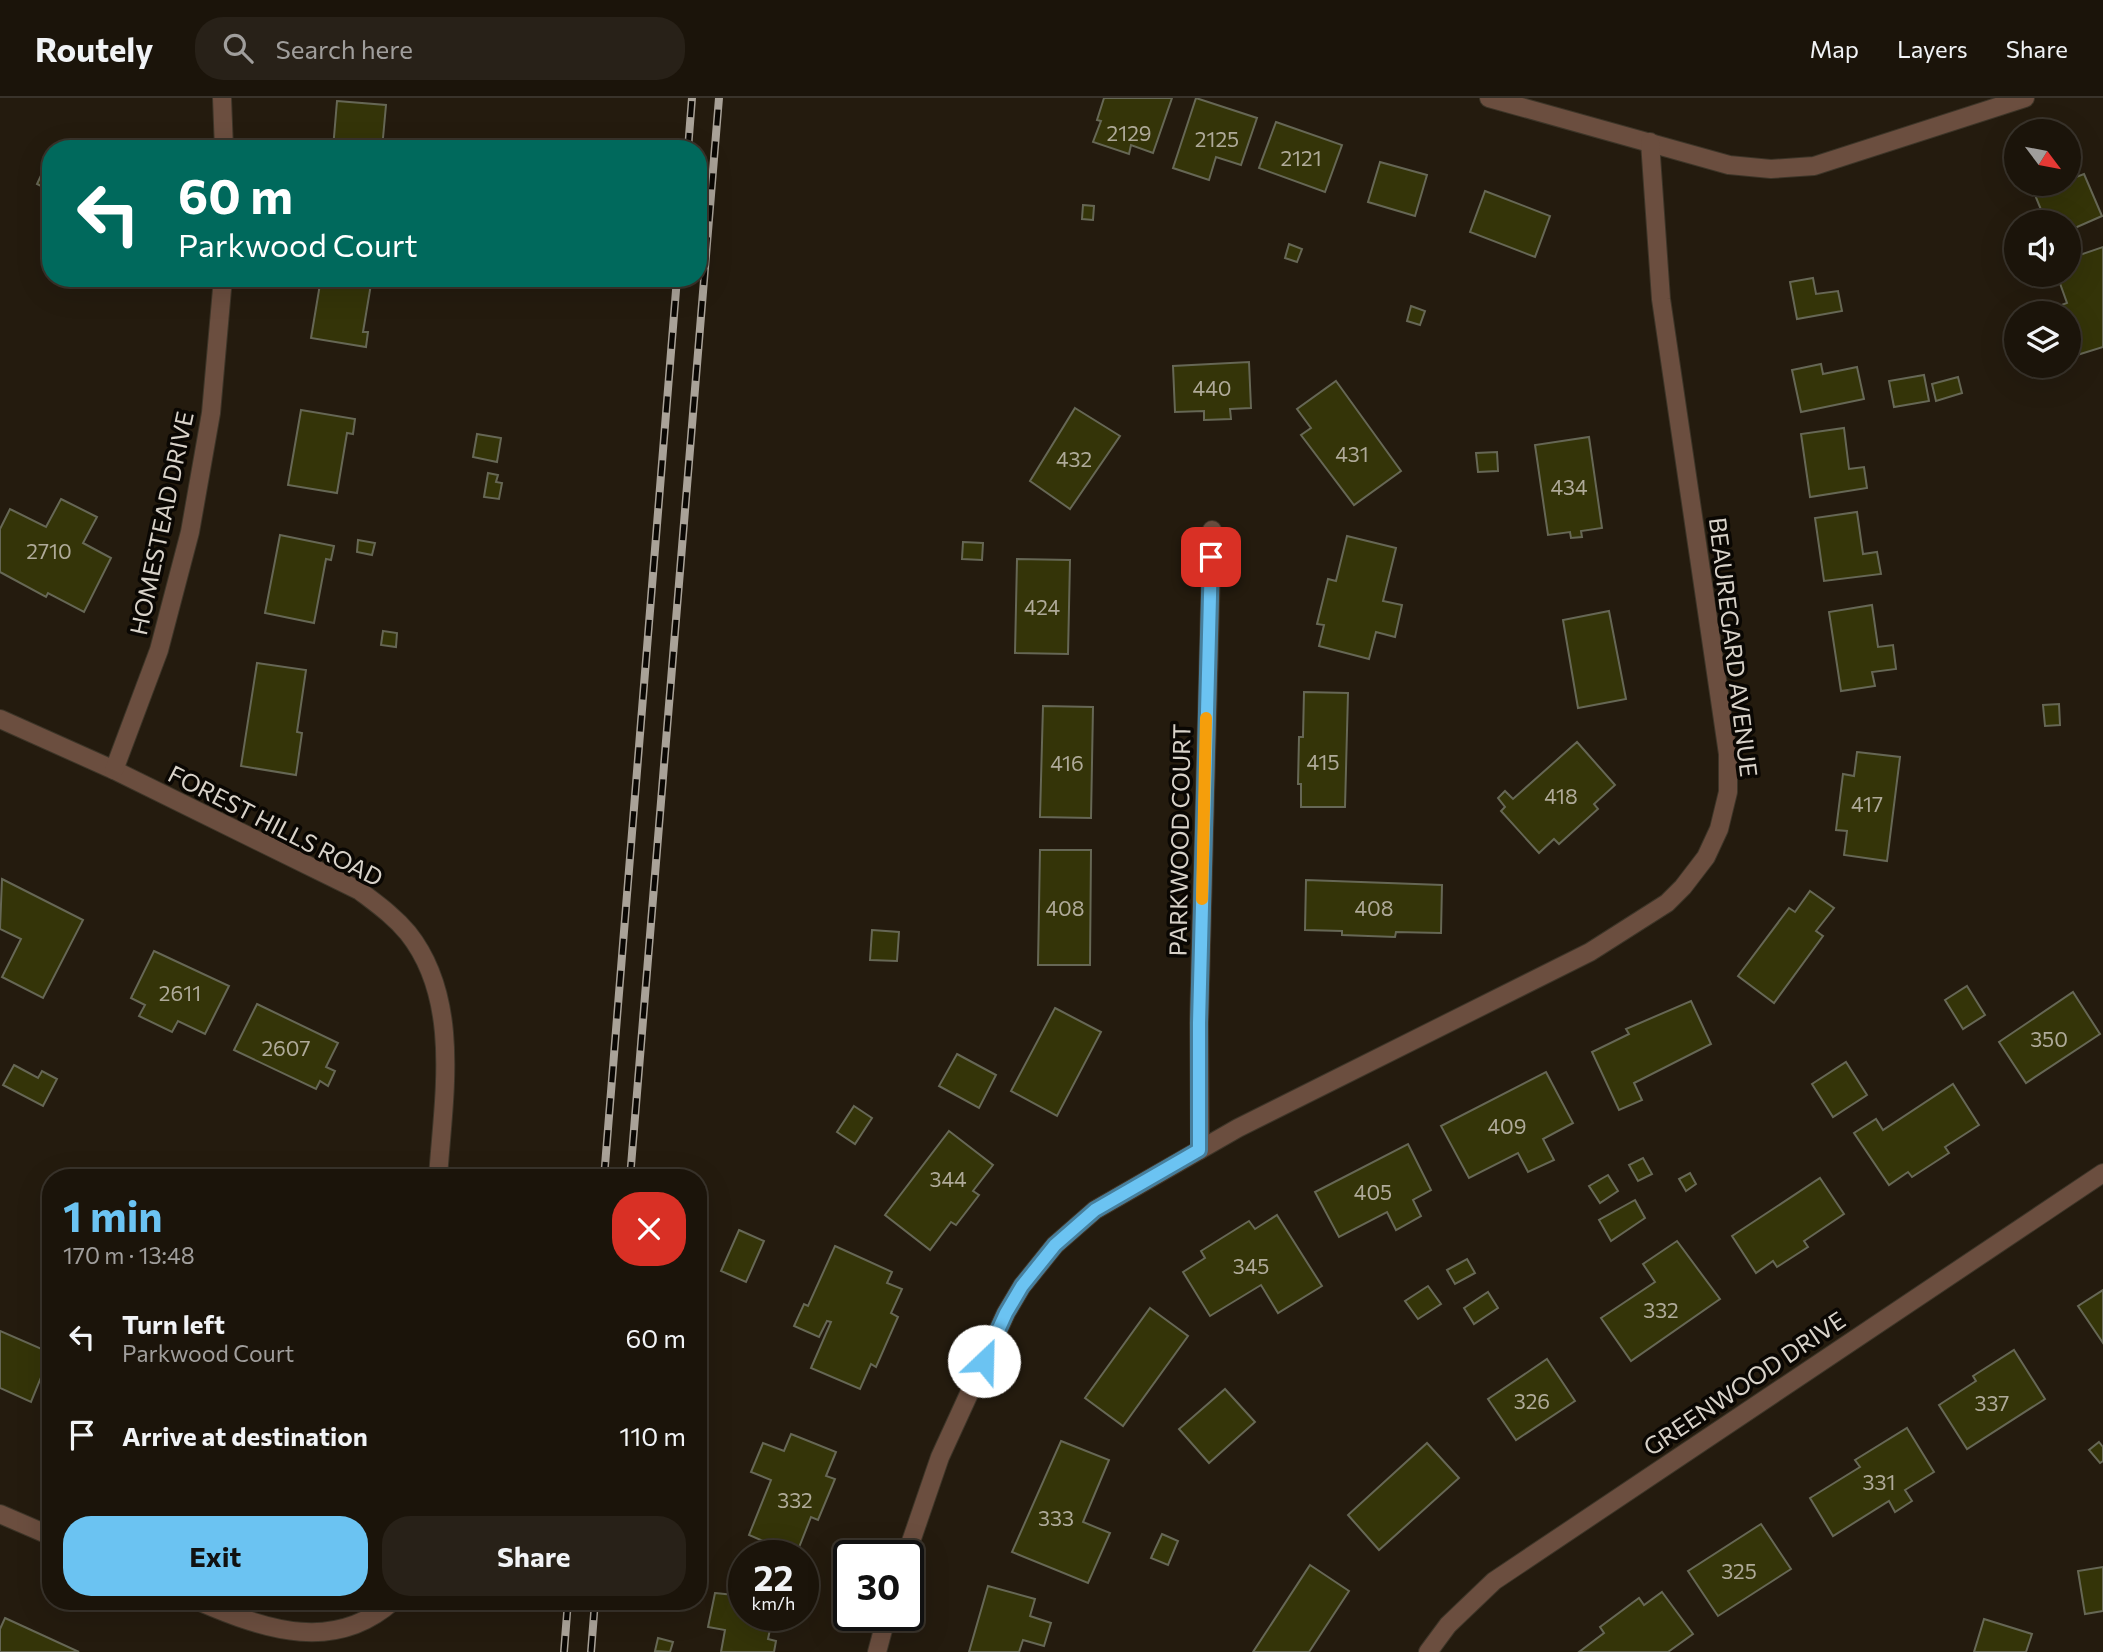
<!DOCTYPE html>
<html lang="en">
<head>
<meta charset="utf-8">
<style>
  body { margin:0; font-family:Commissioner,sans-serif; background:#282118; color:#f1f3f6; height:100vh; display:flex; flex-direction:column; font-size:26px; white-space:nowrap }
  * { box-sizing:border-box; margin:0 }
  p { font-size:23px; color:#a09e9c }
  .icon { flex:none; width:38px; height:38px; fill:none; stroke:currentColor; stroke-width:2; stroke-linecap:round; stroke-linejoin:round }
  .map { position:relative; flex:1; overflow:hidden }
  .details { position:absolute; left:42px; top:1071px; width:665px; height:441px; display:flex; flex-direction:column; background:#1b140a; border-radius:28px; box-shadow:0 7px 28px #0002,0 0 0 2px #39332b }
  .details>* { flex:none }
  .hud { position:absolute; left:42px; top:42px; width:665px; height:147px; border-radius:28px; box-shadow:0 7px 28px #0002,0 0 0 2px #39332b; background:#00695c; color:#fff; overflow:hidden }
  .needle { width:46px; rotate:122deg }
  .tools { position:absolute; left:2004px; top:21px; display:grid; gap:14px }
  .tools a { display:grid; place-items:center; width:77px; height:77px; border-radius:50%; background:#1b140a; box-shadow:0 7px 28px #0002,0 0 0 2px #39332b; font-size:35px }
  .speed { position:absolute; left:728px; top:1442px; display:flex; gap:14px; font-size:35px; font-weight:700; text-align:center }
  .speed>* { display:grid; place-content:center; width:91px; height:91px; border-radius:50%; background:#1b140a; box-shadow:0 7px 28px #0002,0 0 0 2px #39332b; line-height:1 }
  .speed small { font-size:18px; font-weight:400 }
  .speed .limit { border:4px solid #111; border-radius:10px; background:#fff; color:#111 }
  .pin { position:absolute; display:grid; place-items:center; width:60px; height:60px; color:#fff; margin:-30px; border-radius:14px; box-shadow:0 4px 10px #0006 }
  .me { position:absolute; width:77px; margin:-38px; rotate:24deg; stroke-linejoin:round; filter:drop-shadow(0 0 5px #0008) }
  .turn { display:flex; align-items:center; gap:24px; height:147px; padding:0 21px; font-size:32px }
  .turn .icon { width:91px; height:91px; stroke-width:2.5 }
  .turn b { display:block; font-size:49px; line-height:60px }
  .round { display:grid; place-items:center; flex:none; width:74px; height:74px; border-radius:28px; background:#282118 }
  .head { display:flex; align-items:center; justify-content:space-between; height:119px; padding:0 21px }
  h1 { font-size:42px; font-weight:700; line-height:52px; color:#6bc3f2 }
  .button { display:flex; gap:14px; margin-top:auto; padding:14px 21px }
  .button a { flex:1; height:80px; border-radius:28px; background:#6bc3f2; color:#111; font-size:28px; font-weight:700; line-height:80px; text-align:center }
  .button a+a { background:#282118; color:#f1f3f6 }
  ul { padding:0; list-style:none }
  li { display:flex; align-items:center; gap:21px; height:98px; padding:0 21px }
  li div { flex:1 }
  li b { display:block; font-size:26px }
  li em { font-style:normal }
  header { display:flex; align-items:center; gap:42px; box-sizing:border-box; height:98px; padding:0 35px; background:#1b140a; border-bottom:2px solid #39332b }
  header strong { font-size:33px }
  nav { display:flex; gap:38px; margin-inline-start:auto; font-size:24px }
  .search { width:490px; height:63px; background:#282118; display:flex; align-items:center; gap:18px; box-sizing:border-box; padding:0 24px; border-radius:28px; color:#a09e9c; font-size:26px }
  .map>svg:first-child { display:block }
</style>
</head>
<body>
<header>
<strong>Routely</strong>
<div class="search"><svg class="icon" aria-label="search" viewBox="0 0 24 24"><circle cx="10" cy="10" r="6"/><path d="M15 15l6 6"/></svg>Search here</div>
<nav><a>Map</a><a>Layers</a><a>Share</a></nav>
</header>
<div class="map">
<svg width="2103" height="1554" viewBox="0 0 2103 1554">
  <rect width="100%" height="100%" fill="#241b0e"/>
  <g fill="#343408" stroke="#666755" stroke-width="2">
    <polygon points="1104,0 1172,0 1153,55 1131,47 1129,56 1093,44 1101,23 1097,22"/>
    <polygon points="1196,0 1257,20 1241,67 1216,59 1209,82 1173,70"/>
    <polygon points="337,3 386,7 382,51 333,51"/>
    <polygon points="1276,24 1342,47 1325,94 1259,70"/>
    <polygon points="51,56 51,93 37,86"/>
    <polygon points="1380,64 1427,77 1415,118 1368,104"/>
    <polygon points="2084,76 2102,118 2068,133 2068,124 2046,124 2035,97 2061,86 2068,86 2068,82"/>
    <polygon points="1485,93 1550,118 1535,159 1470,134"/>
    <polygon points="1083,107 1094,108 1093,122 1082,121"/>
    <polygon points="1289,146 1302,151 1297,164 1285,160"/>
    <polygon points="2103,149 2103,249 2074,258 2068,244 2068,215 2049,215 2048,212 2067,205 2057,177 2068,177 2068,161"/>
    <polygon points="321,180 372,180 363,234 368,234 366,249 311,240"/>
    <polygon points="1813,180 1816,196 1838,193 1842,213 1797,221 1790,184"/>
    <polygon points="1411,208 1425,213 1420,227 1407,223"/>
    <polygon points="1249,264 1251,310 1230,311 1231,321 1204,322 1204,313 1175,314 1173,268"/>
    <polygon points="1821,266 1823,276 1857,269 1864,301 1801,314 1792,272"/>
    <polygon points="1924,277 1929,303 1894,309 1889,283"/>
    <polygon points="1958,279 1962,295 1936,303 1932,286"/>
    <polygon points="1336,283 1401,373 1354,407 1301,337 1311,330 1297,311"/>
    <polygon points="1075,310 1120,338 1070,411 1030,383"/>
    <polygon points="301,312 355,321 353,336 347,335 337,395 288,387"/>
    <polygon points="1844,330 1849,371 1864,369 1867,390 1810,399 1801,336"/>
    <polygon points="477,336 501,340 497,364 473,359"/>
    <polygon points="1589,339 1602,430 1581,433 1582,439 1571,440 1570,434 1548,437 1535,347"/>
    <polygon points="1497,354 1498,373 1478,374 1476,355"/>
    <polygon points="488,375 498,377 496,384 502,385 499,401 484,399"/>
    <polygon points="61,401 97,419 83,445 111,460 84,514 48,495 46,499 0,474 0,431 10,411 46,429"/>
    <polygon points="1857,414 1863,456 1877,454 1881,476 1824,483 1815,420"/>
    <polygon points="280,437 334,448 331,462 326,461 314,525 265,515"/>
    <polygon points="1347,438 1396,450 1383,503 1402,507 1395,539 1376,534 1369,561 1319,548 1324,527 1317,526 1328,481 1336,483"/>
    <polygon points="358,442 375,445 372,457 357,454"/>
    <polygon points="963,444 983,445 982,462 962,461"/>
    <polygon points="1017,461 1070,462 1068,556 1015,555"/>
    <polygon points="1872,507 1878,549 1893,547 1896,571 1872,574 1875,588 1841,593 1829,514"/>
    <polygon points="1609,513 1626,601 1578,610 1563,522"/>
    <polygon points="383,533 397,535 396,549 381,547"/>
    <polygon points="257,565 306,572 297,634 302,635 296,677 241,668"/>
    <polygon points="1304,594 1348,595 1345,709 1301,709 1301,686 1298,686 1299,639 1303,639"/>
    <polygon points="2059,606 2060,627 2045,628 2043,607"/>
    <polygon points="1043,608 1093,609 1091,720 1040,719"/>
    <polygon points="1577,644 1615,687 1594,706 1598,711 1559,746 1554,741 1539,755 1501,713 1505,709 1498,700 1505,693 1513,701"/>
    <polygon points="1857,654 1900,659 1887,763 1844,757 1847,733 1836,732 1843,676 1854,678"/>
    <polygon points="1040,752 1091,752 1090,867 1038,867"/>
    <polygon points="2,781 83,822 43,900 2,879 21,841 0,831"/>
    <polygon points="1306,782 1442,787 1441,835 1396,834 1395,839 1342,837 1342,833 1305,832"/>
    <polygon points="1810,793 1834,810 1816,833 1823,838 1774,905 1738,878 1789,810 1795,814"/>
    <polygon points="872,832 899,834 897,863 870,862"/>
    <polygon points="154,853 229,888 205,936 178,923 172,934 139,918 145,907 131,900"/>
    <polygon points="1967,888 1985,917 1963,931 1945,902"/>
    <polygon points="2073,894 2100,936 2026,985 1999,944"/>
    <polygon points="1691,903 1711,946 1634,985 1642,1002 1619,1012 1592,954 1629,936 1626,931"/>
    <polygon points="257,906 338,945 326,969 335,973 328,988 320,983 316,991 234,952"/>
    <polygon points="1055,910 1101,934 1057,1018 1011,993"/>
    <polygon points="957,956 996,977 979,1010 939,988"/>
    <polygon points="1846,964 1867,997 1833,1019 1812,986"/>
    <polygon points="14,967 38,980 42,973 57,981 43,1008 3,987"/>
    <polygon points="1546,974 1573,1025 1543,1041 1554,1062 1528,1074 1518,1055 1469,1080 1441,1028"/>
    <polygon points="1953,986 1979,1027 1945,1049 1949,1055 1912,1079 1908,1074 1889,1087 1854,1035 1876,1021 1883,1032"/>
    <polygon points="854,1008 872,1020 855,1046 837,1034"/>
    <polygon points="949,1033 993,1067 973,1093 979,1097 956,1127 951,1124 930,1152 885,1117"/>
    <polygon points="1408,1046 1431,1092 1413,1102 1421,1118 1396,1132 1387,1114 1339,1139 1315,1094"/>
    <polygon points="1643,1060 1652,1076 1638,1083 1629,1067"/>
    <polygon points="1690,1075 1696,1086 1686,1093 1679,1081"/>
    <polygon points="1608,1077 1618,1093 1600,1105 1589,1088"/>
    <polygon points="1820,1080 1844,1116 1804,1143 1808,1149 1777,1169 1773,1163 1756,1175 1732,1138"/>
    <polygon points="1635,1102 1645,1120 1611,1143 1599,1122"/>
    <polygon points="1277,1117 1322,1188 1278,1215 1261,1187 1210,1218 1183,1174 1205,1160 1201,1153 1249,1123 1255,1131"/>
    <polygon points="739,1132 764,1143 746,1184 721,1173"/>
    <polygon points="1677,1143 1720,1201 1631,1263 1601,1220 1655,1184 1643,1166"/>
    <polygon points="835,1148 892,1174 887,1185 902,1191 891,1215 898,1219 876,1269 871,1266 860,1291 811,1270 831,1224 827,1223 819,1239 794,1228 804,1206 808,1208"/>
    <polygon points="1467,1161 1475,1175 1455,1186 1447,1172"/>
    <polygon points="1428,1188 1441,1206 1418,1221 1405,1203"/>
    <polygon points="2103,1192 2103,1245 2078,1208"/>
    <polygon points="1488,1194 1498,1210 1474,1226 1464,1210"/>
    <polygon points="1150,1210 1188,1238 1123,1328 1085,1300"/>
    <polygon points="0,1233 51,1255 31,1304 0,1290"/>
    <polygon points="2014,1252 2045,1301 1967,1351 1939,1307 1976,1283 1973,1278"/>
    <polygon points="1547,1261 1575,1303 1516,1342 1488,1301"/>
    <polygon points="1225,1291 1255,1324 1209,1365 1179,1331"/>
    <polygon points="698,1308 707,1310 698,1356"/>
    <polygon points="1907,1330 1934,1374 1905,1392 1912,1403 1895,1414 1889,1403 1833,1438 1810,1400 1860,1369 1855,1362"/>
    <polygon points="791,1336 836,1354 826,1378 835,1381 818,1422 811,1419 796,1457 749,1437 771,1382 751,1374 763,1345 784,1353"/>
    <polygon points="1061,1343 1109,1362 1083,1424 1110,1435 1088,1485 1012,1454"/>
    <polygon points="2099,1344 2103,1349 2103,1363 2100,1365 2089,1352"/>
    <polygon points="1427,1345 1459,1380 1379,1452 1348,1417"/>
    <polygon points="1761,1426 1791,1471 1718,1518 1688,1473"/>
    <polygon points="1162,1436 1178,1443 1168,1467 1151,1460"/>
    <polygon points="1310,1467 1349,1493 1309,1554 1253,1554"/>
    <polygon points="2103,1469 2103,1513 2085,1516 2078,1473"/>
    <polygon points="988,1488 1035,1501 1030,1518 1051,1525 1044,1548 1023,1542 1019,1554 969,1554"/>
    <polygon points="1662,1494 1693,1536 1668,1554 1579,1554 1604,1535 1600,1529 1639,1500 1644,1507"/>
    <polygon points="715,1495 744,1498 744,1517 773,1517 768,1541 776,1543 774,1554 721,1554 725,1532 708,1529"/>
    <polygon points="5,1520 79,1554 0,1554 0,1531"/>
    <polygon points="1984,1521 2032,1536 2026,1554 1974,1554"/>
    <polygon points="658,1540 673,1544 670,1554 655,1553"/>
  </g>
  <g fill="none" stroke-linecap="round" stroke-linejoin="round">
    <g stroke="#3d3528" stroke-width="20">
      <g id="minor">
        <polyline points="222,0 224,51"/>
        <polyline points="1489,0 1729,67 1771,71 1814,68 2025,0"/>
        <path d="M0,621L114,672L360,793C377,806 394,818 408,835C462,903 443,1001 438,1080"/>
        <polyline points="114,672 159,552 190,434 211,315 223,180"/>
        <polyline points="1200,1052 1199,925 1212,432"/>
        <polyline points="0,1416 51,1438"/>
        <polyline points="906,1458 940,1359 1006,1215 1022,1188 1055,1147 1095,1112 1238,1030 1590,854 1667,805 1683,789 1706,759 1719,731 1728,694 1728,656 1661,201 1650,44"/>
        <path d="M198,1503C269,1534 336,1554 393,1503"/>
        <polyline points="877,1554 887,1517"/>
        <polyline points="1428,1554 1448,1527 1494,1483 2103,1075"/>
      </g>
    </g>
    <use href="#minor" stroke="#6b4e3f" stroke-width="18"/>
    <g stroke="#a9a298" stroke-width="8">
      <g id="rail">
        <polyline points="688,51 692,0"/>
        <polyline points="604,1080 677,180"/>
        <polyline points="630,1080 719,0"/>
        <polyline points="564,1554 568,1503"/>
        <polyline points="591,1554 595,1503"/>
      </g>
    </g>
    <use href="#rail" stroke="#0a0703" stroke-width="5" stroke-dasharray="16" stroke-linecap="butt"/>
  </g>
  <g fill="none" stroke-linecap="round" stroke-linejoin="round">
    <g stroke="#467f9d" stroke-width="18">
      <polyline id="route" points="984,1263 1006,1215 1022,1188 1055,1147 1095,1112 1199,1052 1199,925 1211,459"/>
    </g>
    <use href="#route" stroke="#6bc3f2" stroke-width="12"/>
    <polyline stroke="#f59e0b" stroke-width="12" points="1202,801 1206,620"/>
  </g>
  <g text-anchor="middle" dominant-baseline="central" stroke-width="7" stroke-linejoin="round" paint-order="stroke">
    <g font-size="21" fill="#afaa99">
      <text x="1129" y="34">2129</text>
      <text x="1217" y="40">2125</text>
      <text x="1301" y="59">2121</text>
      <text x="1212" y="289">440</text>
      <text x="1352" y="355">431</text>
      <text x="1074" y="360">432</text>
      <text x="1569" y="388">434</text>
      <text x="49" y="452">2710</text>
      <text x="1042" y="508">424</text>
      <text x="1323" y="663">415</text>
      <text x="1067" y="664">416</text>
      <text x="1561" y="697">418</text>
      <text x="1867" y="705">417</text>
      <text x="1065" y="809">408</text>
      <text x="1374" y="809">408</text>
      <text x="180" y="894">2611</text>
      <text x="2049" y="940">350</text>
      <text x="286" y="949">2607</text>
      <text x="1507" y="1027">409</text>
      <text x="948" y="1080">344</text>
      <text x="1373" y="1093">405</text>
      <text x="1251" y="1167">345</text>
      <text x="1661" y="1211">332</text>
      <text x="1532" y="1302">326</text>
      <text x="1992" y="1304">337</text>
      <text x="1879" y="1383">331</text>
      <text x="795" y="1401">332</text>
      <text x="1056" y="1419">333</text>
      <text x="1739" y="1472">325</text>
    </g>
    <g font-size="24" fill="#d8d2c9" stroke="#0a0703">
      <text transform="translate(161 425) rotate(-78)">HOMESTEAD DRIVE</text>
      <text transform="translate(1734 549) rotate(83)">BEAUREGARD AVENUE</text>
      <text transform="translate(276 727) rotate(27)">FOREST HILLS ROAD</text>
      <text transform="translate(1179 742) rotate(-89)">PARKWOOD COURT</text>
      <text transform="translate(1744 1285) rotate(-34)">GREENWOOD DRIVE</text>
    </g>
  </g>
</svg>
<div class="tools">
<a><svg class="needle" viewBox="-14 -14 28 28"><path d="M0-13l5 13h-10z" fill="#e53935"/><path d="M0 13l5-13h-10z" fill="#a09e9c"/></svg></a>
<a><svg class="icon" aria-label="sound" viewBox="0 0 24 24"><path d="M4 9h4l5-4v14l-5-4H4zM17 9q2 3 0 6"/></svg></a>
<a><svg class="icon" aria-label="layers" viewBox="0 0 24 24"><path d="M12 4l9 5-9 5-9-5zM3 14l9 5 9-5"/></svg></a>
</div>
<div class="speed"><div>22<small>km/h</small></div><div class="limit">30</div></div>
<div class="pin" style="left:1211px;top:459px;background:#d93025"><svg class="icon" aria-label="arrive" viewBox="0 0 24 24"><path d="M6 21V4h12l-3 4 3 4H6"/></svg></div>
<svg class="me" style="left:984px;top:1263px" viewBox="-20 -20 40 40"><circle r="19" fill="#fff"/><path d="M0-13L10 11 0 6-10 11z" fill="#6bc3f2"/></svg>
<div class="hud">
<div class="turn"><svg class="icon" aria-label="left" viewBox="0 0 24 24"><path d="M17 20v-9H6M10 6l-5 5 5 5"/></svg><div><b>60 m</b>Parkwood Court</div></div>
</div>
<section class="details">
<div class="head"><div><h1>1 min</h1><p>170 m · 13:48</p></div><a class="round" style="background:#d93025;color:#fff"><svg class="icon" aria-label="close" viewBox="0 0 24 24"><path d="M6 6l12 12M18 6L6 18"/></svg></a></div>
<ul>
<li><svg class="icon" aria-label="left" viewBox="0 0 24 24"><path d="M17 20v-9H6M10 6l-5 5 5 5"/></svg><div><b>Turn left</b><p>Parkwood Court</p></div><em>60 m</em></li>
<li><svg class="icon" aria-label="arrive" viewBox="0 0 24 24"><path d="M6 21V4h12l-3 4 3 4H6"/></svg><div><b>Arrive at destination</b></div><em>110 m</em></li>
</ul>
<div class="button"><a>Exit</a><a>Share</a></div>
</section>
</div>
</body>
</html>
